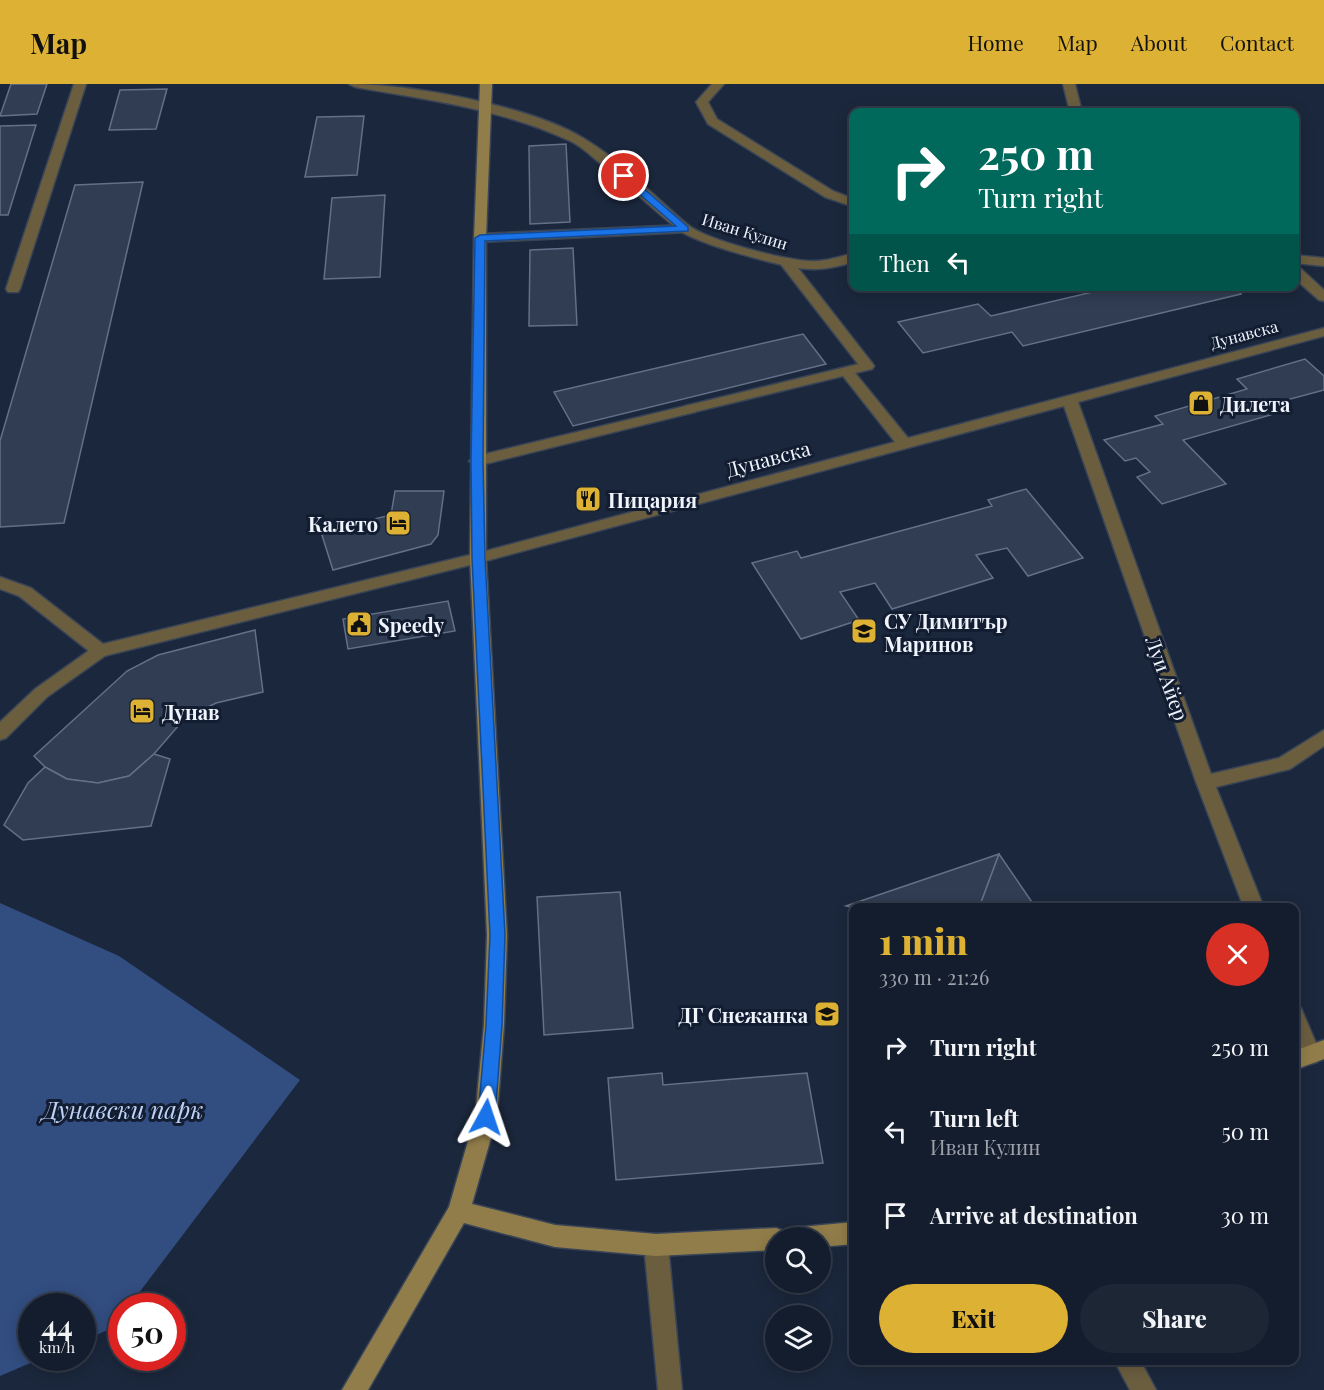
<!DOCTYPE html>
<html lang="en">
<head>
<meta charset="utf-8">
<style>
  body { margin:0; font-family:"Playfair Display",serif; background:#1d2635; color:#f1f3f6; height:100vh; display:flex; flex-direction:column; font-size:22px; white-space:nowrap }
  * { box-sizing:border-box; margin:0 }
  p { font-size:20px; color:#9da2aa }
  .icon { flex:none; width:33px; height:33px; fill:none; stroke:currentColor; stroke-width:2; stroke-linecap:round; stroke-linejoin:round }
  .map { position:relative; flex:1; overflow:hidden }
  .drawer { position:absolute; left:849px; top:819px; width:450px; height:462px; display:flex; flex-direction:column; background:#141d2d; border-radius:12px; box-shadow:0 3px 15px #0003,0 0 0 2px #333b49 }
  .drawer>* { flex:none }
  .guide { position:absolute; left:849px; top:24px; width:450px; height:183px; border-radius:12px; box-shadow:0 3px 15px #0003,0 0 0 2px #333b49; background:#00695c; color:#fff; overflow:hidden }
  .tools { position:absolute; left:765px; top:1143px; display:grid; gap:12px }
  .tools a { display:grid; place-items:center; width:66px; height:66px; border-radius:50%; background:#141d2d; box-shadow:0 3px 15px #0003,0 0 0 2px #333b49; font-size:30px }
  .speed { position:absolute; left:18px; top:1209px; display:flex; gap:12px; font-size:30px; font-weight:700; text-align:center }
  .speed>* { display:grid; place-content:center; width:78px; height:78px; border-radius:50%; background:#141d2d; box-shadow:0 3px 15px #0003,0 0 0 2px #333b49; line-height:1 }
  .speed small { font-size:15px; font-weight:400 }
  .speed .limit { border:9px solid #d22; background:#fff; color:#111 }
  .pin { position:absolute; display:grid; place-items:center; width:51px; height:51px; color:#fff; margin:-26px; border:3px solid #fff; border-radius:50%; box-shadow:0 2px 6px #0007 }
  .me { position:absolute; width:66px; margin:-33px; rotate:5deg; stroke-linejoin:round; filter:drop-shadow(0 0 4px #0008) }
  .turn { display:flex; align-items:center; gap:21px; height:126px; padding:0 30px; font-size:27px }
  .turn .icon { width:78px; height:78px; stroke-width:2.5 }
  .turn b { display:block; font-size:42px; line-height:51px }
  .then { display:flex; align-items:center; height:57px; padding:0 30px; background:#0003; gap:12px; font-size:22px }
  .round { display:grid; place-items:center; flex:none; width:63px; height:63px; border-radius:32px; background:#1d2635 }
  .headline { display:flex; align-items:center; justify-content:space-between; height:102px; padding:0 30px }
  h1 { font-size:36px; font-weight:800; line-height:45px; color:#ddb133 }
  .primary-button { display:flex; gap:12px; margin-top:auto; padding:12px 30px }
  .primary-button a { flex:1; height:69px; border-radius:36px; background:#ddb133; color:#111; font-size:24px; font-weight:800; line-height:69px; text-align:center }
  .primary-button a+a { background:#1d2635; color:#f1f3f6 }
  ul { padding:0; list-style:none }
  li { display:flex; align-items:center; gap:18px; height:84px; padding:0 30px }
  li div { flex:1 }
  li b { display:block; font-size:22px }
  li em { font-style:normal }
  header { display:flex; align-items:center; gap:36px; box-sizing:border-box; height:84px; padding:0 30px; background:#ddb133; color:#111 }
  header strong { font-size:28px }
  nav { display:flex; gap:33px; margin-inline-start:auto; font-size:21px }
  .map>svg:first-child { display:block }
</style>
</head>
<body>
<header>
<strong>Map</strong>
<nav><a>Home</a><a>Map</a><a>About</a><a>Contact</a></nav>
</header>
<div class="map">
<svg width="1324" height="1306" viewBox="0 0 1324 1306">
  <rect width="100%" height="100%" fill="#1b273c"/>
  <path fill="#324d80" d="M0,819L119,872L300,996L129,1222H122C122,1246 101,1248 83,1256L82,1222H32V1274H42L0,1292Z"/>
  <g fill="#303d53" stroke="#627089" stroke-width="1.5">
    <polygon points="11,0 47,0 37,30 0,32"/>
    <polygon points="167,5 156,45 109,46 120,6"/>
    <polygon points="364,32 357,91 305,93 317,33"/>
    <polygon points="36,41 8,131 0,131 0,42"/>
    <polygon points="566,60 570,138 530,140 529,62"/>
    <polygon points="143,98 64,439 0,443 0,357 75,101"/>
    <polygon points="385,111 380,193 324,195 332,114"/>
    <polygon points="573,164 577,241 529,242 530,166"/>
    <polygon points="1118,202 1233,202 1241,210 1023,262 1012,248 923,269 898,238 978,220 991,232"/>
    <polygon points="803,250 826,280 573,342 554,308"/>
    <polygon points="1305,275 1324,292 1324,306 1268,321 1277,329 1183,356 1226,400 1162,420 1137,393 1150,388 1136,374 1125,377 1104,356 1163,340 1155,332 1247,305 1237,295"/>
    <polygon points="1026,405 1083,474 1028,492 1007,464 976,471 993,494 892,525 875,499 840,508 859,536 801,555 752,479 797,467 801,474 992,422 988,416"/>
    <polygon points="395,407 444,407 438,451 431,460 333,486 321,448 391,431"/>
    <polygon points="448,517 455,547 348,565 343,535"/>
    <polygon points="255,546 263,608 216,619 185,634 154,670 129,692 98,699 67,695 45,683 34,672 127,587 158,571"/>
    <polygon points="154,670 170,675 151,742 23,756 4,741 28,699 45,683 67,695 98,699 129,692"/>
    <polygon points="999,770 979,824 854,824 846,822"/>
    <polygon points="999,770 1036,824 979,824"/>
    <polygon points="620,808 633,944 544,951 537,813"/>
    <polygon points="662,989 663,1001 807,989 823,1079 616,1096 608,994"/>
  </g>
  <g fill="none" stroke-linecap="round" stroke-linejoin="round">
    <g stroke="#394457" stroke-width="3">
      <g id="lane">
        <polygon points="74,0 86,0 20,205 18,208 8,208 6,205"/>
        <polygon points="712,0 724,0 708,18 717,35 833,107 854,115 854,123 825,113 708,40 696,18"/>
        <polygon points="685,141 691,145 690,148 480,158 474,154 480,150"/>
        <polygon points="786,174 791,175 872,279 874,282 872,285 862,285 779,178"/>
        <polygon points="690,321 695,322 697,325 695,328 477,382 469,377 477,372"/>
        <polygon points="100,561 106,563 109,567 106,571 47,613 6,654 0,656 0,638 35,605 94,563"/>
      </g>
    </g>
    <g stroke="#394457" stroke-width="3">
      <g id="street">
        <path d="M349,0C410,0 531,22 583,54C622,77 653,112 688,141C706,156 784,176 809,177C825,178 838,173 854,169V178C839,182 825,186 809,185C785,184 697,160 679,146C652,125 627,100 600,79C590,71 581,62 570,57C502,25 429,16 355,3Z"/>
        <polygon points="1063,0 1075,0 1082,28 1070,28"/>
        <polygon points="1294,171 1324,174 1324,182 1294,179"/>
        <polygon points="1294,182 1299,183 1324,206 1324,217 1319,216 1294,194"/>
        <polygon points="1324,244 1324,252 1078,318 1211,690 1279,674 1324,646 1324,662 1290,685 1216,703 1264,824 1244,824 1196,698 1064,322 478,479 100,573 94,571 19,512 0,505 0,493 31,504 103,560 478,469 895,358 843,292 690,329 685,328 683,325 685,322 867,278 872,279 874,282 872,285 855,289 908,354"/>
        <polygon points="1294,921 1301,924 1321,971 1317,978 1310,980 1303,978 1294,958"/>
        <polygon points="656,1150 664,1153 668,1161 682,1306 658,1306 644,1161 648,1153"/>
        <polygon points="1114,1276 1140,1276 1156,1306 1130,1306"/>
      </g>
    </g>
    <g stroke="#394457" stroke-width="3">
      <g id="secondary">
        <polygon points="480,0 492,0 486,154 486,474 507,851 504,941 497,1033 472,1120 555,1141 656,1150 776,1144 784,1147 787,1154 776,1154 776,1166 656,1172 555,1163 464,1139 368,1306 342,1306 449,1123 475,1033 484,941 487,851 470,474 474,154"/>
        <polygon points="1324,956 1324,975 1294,986 1294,967"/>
        <polygon points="854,1138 854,1160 820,1163 820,1154 790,1154 793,1146 801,1143"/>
      </g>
    </g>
    <use href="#lane" fill="#6b5e3f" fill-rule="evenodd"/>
    <use href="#street" fill="#6b5e3f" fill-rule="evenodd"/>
    <use href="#secondary" fill="#917d4a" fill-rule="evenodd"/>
  </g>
  <polygon fill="#1a73e8" stroke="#114b97" stroke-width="1.5" points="620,90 627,90 688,143 688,147 485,157 483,377 485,474 505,851 502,941 495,1033 492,1038 486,1040 480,1038 478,1033 486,941 490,851 472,474 471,377 475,154 480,151 676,142 620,93"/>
  <defs>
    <g id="shop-square" transform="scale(1.35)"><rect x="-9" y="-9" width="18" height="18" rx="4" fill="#ddb133" stroke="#121d31"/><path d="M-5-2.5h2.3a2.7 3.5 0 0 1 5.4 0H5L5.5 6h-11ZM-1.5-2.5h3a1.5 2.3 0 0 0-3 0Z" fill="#111"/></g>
    <g id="restaurant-square" transform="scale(1.35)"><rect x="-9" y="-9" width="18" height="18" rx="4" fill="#ddb133" stroke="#121d31"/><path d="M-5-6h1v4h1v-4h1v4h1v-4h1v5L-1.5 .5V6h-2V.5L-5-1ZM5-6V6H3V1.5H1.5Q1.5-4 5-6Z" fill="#111"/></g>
    <g id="hotel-square" transform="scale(1.35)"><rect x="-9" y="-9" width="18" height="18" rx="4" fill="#ddb133" stroke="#121d31"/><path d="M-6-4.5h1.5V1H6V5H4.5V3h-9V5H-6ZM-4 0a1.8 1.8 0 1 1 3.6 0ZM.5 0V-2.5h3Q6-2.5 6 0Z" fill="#111"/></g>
    <g id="civic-square" transform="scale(1.35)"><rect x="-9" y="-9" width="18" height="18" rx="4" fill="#ddb133" stroke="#121d31"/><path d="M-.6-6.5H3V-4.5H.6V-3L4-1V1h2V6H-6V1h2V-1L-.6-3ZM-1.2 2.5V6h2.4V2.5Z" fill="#111"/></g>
    <g id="school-square" transform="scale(1.35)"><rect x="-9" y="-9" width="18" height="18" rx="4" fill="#ddb133" stroke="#121d31"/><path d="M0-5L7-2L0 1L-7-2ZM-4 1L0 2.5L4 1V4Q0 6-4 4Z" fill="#111"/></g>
  </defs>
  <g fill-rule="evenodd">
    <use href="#shop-square" x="1201" y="319"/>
    <use href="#restaurant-square" x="588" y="415"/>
    <use href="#hotel-square" x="398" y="439"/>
    <use href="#civic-square" x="359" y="540"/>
    <use href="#school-square" x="864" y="547"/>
    <use href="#hotel-square" x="142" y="627"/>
    <use href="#school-square" x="827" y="930"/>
  </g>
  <g text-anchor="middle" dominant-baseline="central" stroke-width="6" stroke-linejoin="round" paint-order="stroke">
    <g font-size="16" fill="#eff4fd" stroke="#121d31">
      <text transform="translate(745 147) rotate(17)">Иван Кулин</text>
      <text transform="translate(1244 250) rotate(-15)">Дунавска</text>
    </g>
    <g font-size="20" font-weight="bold" fill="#eff4fd" stroke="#121d31" text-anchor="start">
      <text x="1220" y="319">Дилета</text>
      <text x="608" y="415">Пицария</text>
      <text x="378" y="439" text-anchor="end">Калето</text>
      <text x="884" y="536">СУ Димитър<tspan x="884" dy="23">Маринов</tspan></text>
      <text x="378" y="540">Speedy</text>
      <text x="162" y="627">Дунав</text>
      <text x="808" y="930" text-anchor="end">ДГ Снежанка</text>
    </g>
    <g font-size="20" fill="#eff4fd" stroke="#121d31">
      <text transform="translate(768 374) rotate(-15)">Дунавска</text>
      <text transform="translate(1168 594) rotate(70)">Луи Айер</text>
    </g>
    <g font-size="24" font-style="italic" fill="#bed2f6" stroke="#121d31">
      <text x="123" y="1025">Дунавски парк</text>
    </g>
  </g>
</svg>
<div class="tools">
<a><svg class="icon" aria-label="search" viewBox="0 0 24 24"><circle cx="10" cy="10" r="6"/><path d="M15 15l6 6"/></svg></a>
<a><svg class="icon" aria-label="layers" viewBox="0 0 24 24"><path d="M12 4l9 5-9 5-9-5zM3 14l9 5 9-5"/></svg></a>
</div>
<div class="speed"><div>44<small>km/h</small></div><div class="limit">50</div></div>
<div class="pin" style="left:624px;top:92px;background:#d93025"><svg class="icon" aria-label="arrive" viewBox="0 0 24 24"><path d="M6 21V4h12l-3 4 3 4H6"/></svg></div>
<svg class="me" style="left:486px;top:1033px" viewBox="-20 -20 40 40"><path d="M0-17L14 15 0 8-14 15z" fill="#1a73e8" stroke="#fff" stroke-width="4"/></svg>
<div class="guide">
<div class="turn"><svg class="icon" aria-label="right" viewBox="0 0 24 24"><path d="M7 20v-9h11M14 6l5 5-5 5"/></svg><div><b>250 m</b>Turn right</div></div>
<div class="then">Then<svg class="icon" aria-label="left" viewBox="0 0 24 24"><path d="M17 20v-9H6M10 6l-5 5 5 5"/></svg></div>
</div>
<section class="drawer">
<div class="headline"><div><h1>1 min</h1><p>330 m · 21:26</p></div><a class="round" style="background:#d93025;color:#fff"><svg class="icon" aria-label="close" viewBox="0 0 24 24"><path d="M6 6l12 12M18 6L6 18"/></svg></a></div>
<ul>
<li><svg class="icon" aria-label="right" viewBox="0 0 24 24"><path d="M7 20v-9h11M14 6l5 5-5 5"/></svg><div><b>Turn right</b></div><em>250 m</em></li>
<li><svg class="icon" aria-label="left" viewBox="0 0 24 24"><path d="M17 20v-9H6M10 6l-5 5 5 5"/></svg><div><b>Turn left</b><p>Иван Кулин</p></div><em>50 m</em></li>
<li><svg class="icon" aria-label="arrive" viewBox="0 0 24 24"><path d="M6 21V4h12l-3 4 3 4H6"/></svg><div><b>Arrive at destination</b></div><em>30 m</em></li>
</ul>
<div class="primary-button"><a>Exit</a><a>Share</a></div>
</section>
</div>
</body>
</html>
